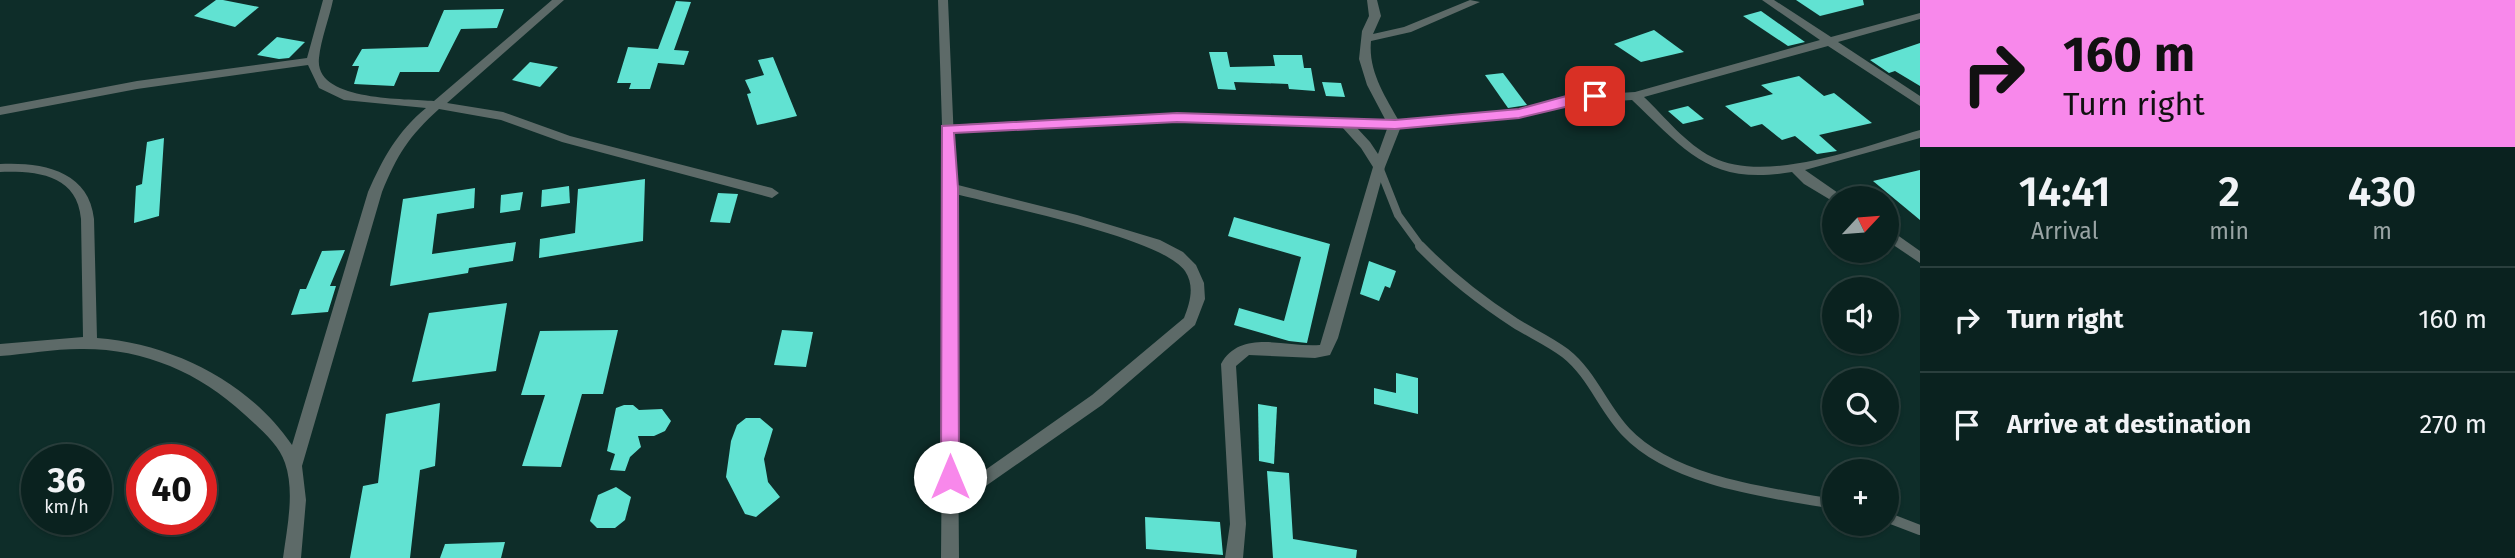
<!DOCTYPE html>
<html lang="en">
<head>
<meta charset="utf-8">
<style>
  body { margin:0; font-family:"Fira Sans",sans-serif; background:#182f2c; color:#f1f3f6; height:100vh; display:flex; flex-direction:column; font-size:26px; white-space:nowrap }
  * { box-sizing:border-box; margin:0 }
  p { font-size:23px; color:#99a4a4 }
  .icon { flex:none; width:38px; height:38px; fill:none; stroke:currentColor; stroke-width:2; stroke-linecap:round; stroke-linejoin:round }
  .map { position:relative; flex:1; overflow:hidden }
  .details { display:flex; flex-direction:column; background:#0a221f; width:595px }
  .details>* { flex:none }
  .top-card { background:#f888eb; color:#111; overflow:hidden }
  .needle { width:46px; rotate:64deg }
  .fabs { position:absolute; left:1822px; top:186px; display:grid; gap:14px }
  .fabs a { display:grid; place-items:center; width:77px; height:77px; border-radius:50%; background:#0a221f; box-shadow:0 2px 5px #0004,0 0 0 2px #2a3f3d; font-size:35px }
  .speed { position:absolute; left:21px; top:444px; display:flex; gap:14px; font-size:35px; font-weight:700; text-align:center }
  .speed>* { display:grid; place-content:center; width:91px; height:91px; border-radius:50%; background:#0a221f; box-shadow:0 2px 5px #0004,0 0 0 2px #2a3f3d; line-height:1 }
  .speed small { font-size:18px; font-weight:400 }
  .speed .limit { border:10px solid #d22; background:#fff; color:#111 }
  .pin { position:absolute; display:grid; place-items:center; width:60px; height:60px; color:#fff; margin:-30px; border-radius:14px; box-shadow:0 4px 10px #0006 }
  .me { position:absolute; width:77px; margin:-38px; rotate:0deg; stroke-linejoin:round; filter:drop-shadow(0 0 5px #0008) }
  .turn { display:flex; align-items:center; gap:24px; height:147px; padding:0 28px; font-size:32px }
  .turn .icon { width:91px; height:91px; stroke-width:2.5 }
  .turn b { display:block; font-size:49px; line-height:60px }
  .eta { display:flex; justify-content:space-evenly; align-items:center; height:119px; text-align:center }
  .eta b { font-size:42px; font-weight:600; line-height:49px }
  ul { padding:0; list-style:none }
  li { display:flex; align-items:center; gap:21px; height:105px; padding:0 28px; border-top:2px solid #2a3f3d }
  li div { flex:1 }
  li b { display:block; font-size:26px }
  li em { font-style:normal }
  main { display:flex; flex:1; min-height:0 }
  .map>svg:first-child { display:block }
</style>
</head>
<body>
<main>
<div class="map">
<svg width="1920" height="558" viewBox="0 0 1920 558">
  <rect width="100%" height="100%" fill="#0e2d29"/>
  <g fill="#61e2d2">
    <polygon points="216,0 223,0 259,7 235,27 194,16"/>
    <polygon points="1796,0 1863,0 1864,5 1820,16"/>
    <polygon points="676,1 691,2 674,50 689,51 684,65 658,63 650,89 629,89 631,83 617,83 628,47 658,49"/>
    <polygon points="504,9 497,28 461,29 439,72 400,72 394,86 354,84 359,66 352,66 362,49 428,47 444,10"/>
    <polygon points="1761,11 1805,42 1788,46 1743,16"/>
    <polygon points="1654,30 1684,52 1641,62 1614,44"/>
    <polygon points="277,37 305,42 289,58 279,59 257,55"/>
    <polygon points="1920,43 1920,86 1895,71 1889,73 1870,60"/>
    <polygon points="1209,52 1227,52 1230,67 1275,66 1273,55 1302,55 1304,68 1311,68 1315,91 1289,89 1288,84 1234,82 1236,90 1218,89"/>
    <polygon points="773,57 797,116 757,125 747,94 751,93 745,80 764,75 758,60"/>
    <polygon points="530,62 558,67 540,87 512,80"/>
    <polygon points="1503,73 1527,105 1508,108 1485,75"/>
    <polygon points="1799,76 1824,96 1834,93 1872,123 1819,135 1837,151 1817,154 1795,136 1782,140 1762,124 1751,127 1725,106 1773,94 1761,85"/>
    <polygon points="1322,82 1341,83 1345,97 1326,96"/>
    <polygon points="1688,106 1704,119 1683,124 1668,111"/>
    <polygon points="164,138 159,216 134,223 136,186 142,184 147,142"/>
    <polygon points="1920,170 1920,220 1873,181"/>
    <polygon points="645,179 643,241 539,258 540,239 575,233 578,189"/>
    <polygon points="569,186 570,203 541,207 542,190"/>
    <polygon points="475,188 474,208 437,214 432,254 516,242 513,261 469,268 468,273 390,286 403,199"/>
    <polygon points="523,192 520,210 500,213 501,195"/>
    <polygon points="718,193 738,194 730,223 710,222"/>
    <polygon points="1234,217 1330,244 1307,343 1289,341 1234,325 1239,308 1284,321 1301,257 1228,236"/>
    <polygon points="345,250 330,286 336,286 328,312 291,315 300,289 306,289 322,251"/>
    <polygon points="1369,261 1396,271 1390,288 1385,286 1379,301 1360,294"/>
    <polygon points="507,303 496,371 412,382 429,313"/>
    <polygon points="618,330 603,394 582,394 561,467 522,466 545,395 521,395 540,331"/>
    <polygon points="782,330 813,332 806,367 774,365"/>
    <polygon points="1396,373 1418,378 1418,414 1374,404 1374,388 1396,393"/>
    <polygon points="440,403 435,466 420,470 410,558 350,558 363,486 378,483 386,414"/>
    <polygon points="1258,404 1277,407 1274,464 1259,461"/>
    <polygon points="624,405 633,405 639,410 662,409 671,421 665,431 654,436 638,436 641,447 630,457 625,471 610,470 615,454 607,451 616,408"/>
    <polygon points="746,418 760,418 773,429 764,459 768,482 780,497 756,517 745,514 726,477 731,441 737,425"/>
    <polygon points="1267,471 1289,473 1293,539 1357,550 1356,558 1273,558"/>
    <polygon points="616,487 631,497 625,520 615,528 597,528 590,521 598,495"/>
    <polygon points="1145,517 1220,522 1223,555 1146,549"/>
    <polygon points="505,542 501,558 440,558 445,544"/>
  </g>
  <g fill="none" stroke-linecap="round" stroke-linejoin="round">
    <polyline stroke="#5d6a68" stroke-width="8" points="1379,167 1398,215 1422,248"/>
    <g stroke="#5d6a68" stroke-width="10">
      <path d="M1420,246C1448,275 1481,301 1515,323C1531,333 1549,341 1565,353C1592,374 1603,408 1626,432C1673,482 1770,493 1834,504"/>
      <polyline points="1886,517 1920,530"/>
    </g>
    <g fill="#5d6a68" fill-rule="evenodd">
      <path d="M323,0H333C329,19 321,39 319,58C314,102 406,98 434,101L552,0H564L447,103L503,112L570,136L772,188L779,193L772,198L562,142L501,120L439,109C409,136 397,155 382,192L302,466L306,500L301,558H283C287,528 295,492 285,463C279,444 258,427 244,414C199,372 142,348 80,349C53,349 27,354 0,356V344L83,337L81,219C77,174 36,171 0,172V164C41,162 89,170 94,219L97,338C173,344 249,382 292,445L368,192C383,158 397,132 426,108L344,100L319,88L308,65L137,89L0,115V107L137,81L307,58Z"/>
      <path d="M1367,0H1377L1381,16L1373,34L1404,27L1470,0L1480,2L1411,32L1371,41C1368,71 1385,96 1399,121L1519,110L1570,96L1635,92L1820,40L1762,0H1774L1831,37L1920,13V19L1838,42L1920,96V106L1828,46L1644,97C1665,117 1686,144 1712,157C1767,185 1864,146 1920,130V138L1805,170L1841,195L1842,198H1834V202L1804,184L1792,172C1710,186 1686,151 1632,100L1570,104L1519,118L1400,129L1385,167L1338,338L1330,355L1315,358L1249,355L1236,366L1246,524L1243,558H1225L1230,524L1221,364C1241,328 1287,348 1320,345L1373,167L1361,148L1342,127L1176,121L947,133L941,129L947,125L1176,113L1386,121L1367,85L1359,59L1362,31L1369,16ZM1357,128L1387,129L1378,154L1370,142Z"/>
      <path d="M950,183L1077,215L1160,240L1183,252L1196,265L1204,283L1205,299L1195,325L1102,405L950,511L944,509L942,504L944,499L1092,395L1184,318C1190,303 1195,286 1185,271C1160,236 993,205 945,191L944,188L945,185Z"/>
      <polygon points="1886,227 1920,251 1920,263 1886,240"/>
    </g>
    <polygon fill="#5d6a68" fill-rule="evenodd" points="938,0 948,0 956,188 959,558 941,558 944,188"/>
  </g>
  <polygon fill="#f888eb" stroke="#a15899" stroke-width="2" points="1595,92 1599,93 1599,99 1519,118 1395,129 1177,122 954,133 958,188 959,477 956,483 950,485 943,483 941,477 942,126 1177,113 1395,120 1519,109 1570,95"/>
</svg>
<div class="fabs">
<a><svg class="needle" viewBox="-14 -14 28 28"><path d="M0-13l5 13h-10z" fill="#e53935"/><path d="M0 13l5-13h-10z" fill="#99a4a4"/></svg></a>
<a><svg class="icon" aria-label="sound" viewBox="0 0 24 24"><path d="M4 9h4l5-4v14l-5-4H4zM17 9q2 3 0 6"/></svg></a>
<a><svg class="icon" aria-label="search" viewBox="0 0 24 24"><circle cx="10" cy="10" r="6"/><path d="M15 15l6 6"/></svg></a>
<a>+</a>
</div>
<div class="speed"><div>36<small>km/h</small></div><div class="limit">40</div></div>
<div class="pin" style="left:1595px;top:96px;background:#d93025"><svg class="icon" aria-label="arrive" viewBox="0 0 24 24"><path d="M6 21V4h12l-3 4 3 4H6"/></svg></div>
<svg class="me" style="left:950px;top:477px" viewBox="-20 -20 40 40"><circle r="19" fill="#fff"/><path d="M0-13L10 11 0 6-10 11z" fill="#f888eb"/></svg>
</div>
<section class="details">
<div class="top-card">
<div class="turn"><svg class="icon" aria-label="right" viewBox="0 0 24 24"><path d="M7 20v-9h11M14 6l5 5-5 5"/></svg><div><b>160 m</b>Turn right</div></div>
</div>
<div class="eta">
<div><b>14:41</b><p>Arrival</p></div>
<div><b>2</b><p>min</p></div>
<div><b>430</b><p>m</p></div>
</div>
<ul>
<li><svg class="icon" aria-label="right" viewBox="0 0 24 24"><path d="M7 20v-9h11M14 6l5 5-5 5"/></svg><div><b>Turn right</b></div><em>160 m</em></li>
<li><svg class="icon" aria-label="arrive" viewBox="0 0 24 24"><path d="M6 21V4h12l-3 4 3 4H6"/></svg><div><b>Arrive at destination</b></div><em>270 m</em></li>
</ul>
</section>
</main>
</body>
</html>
